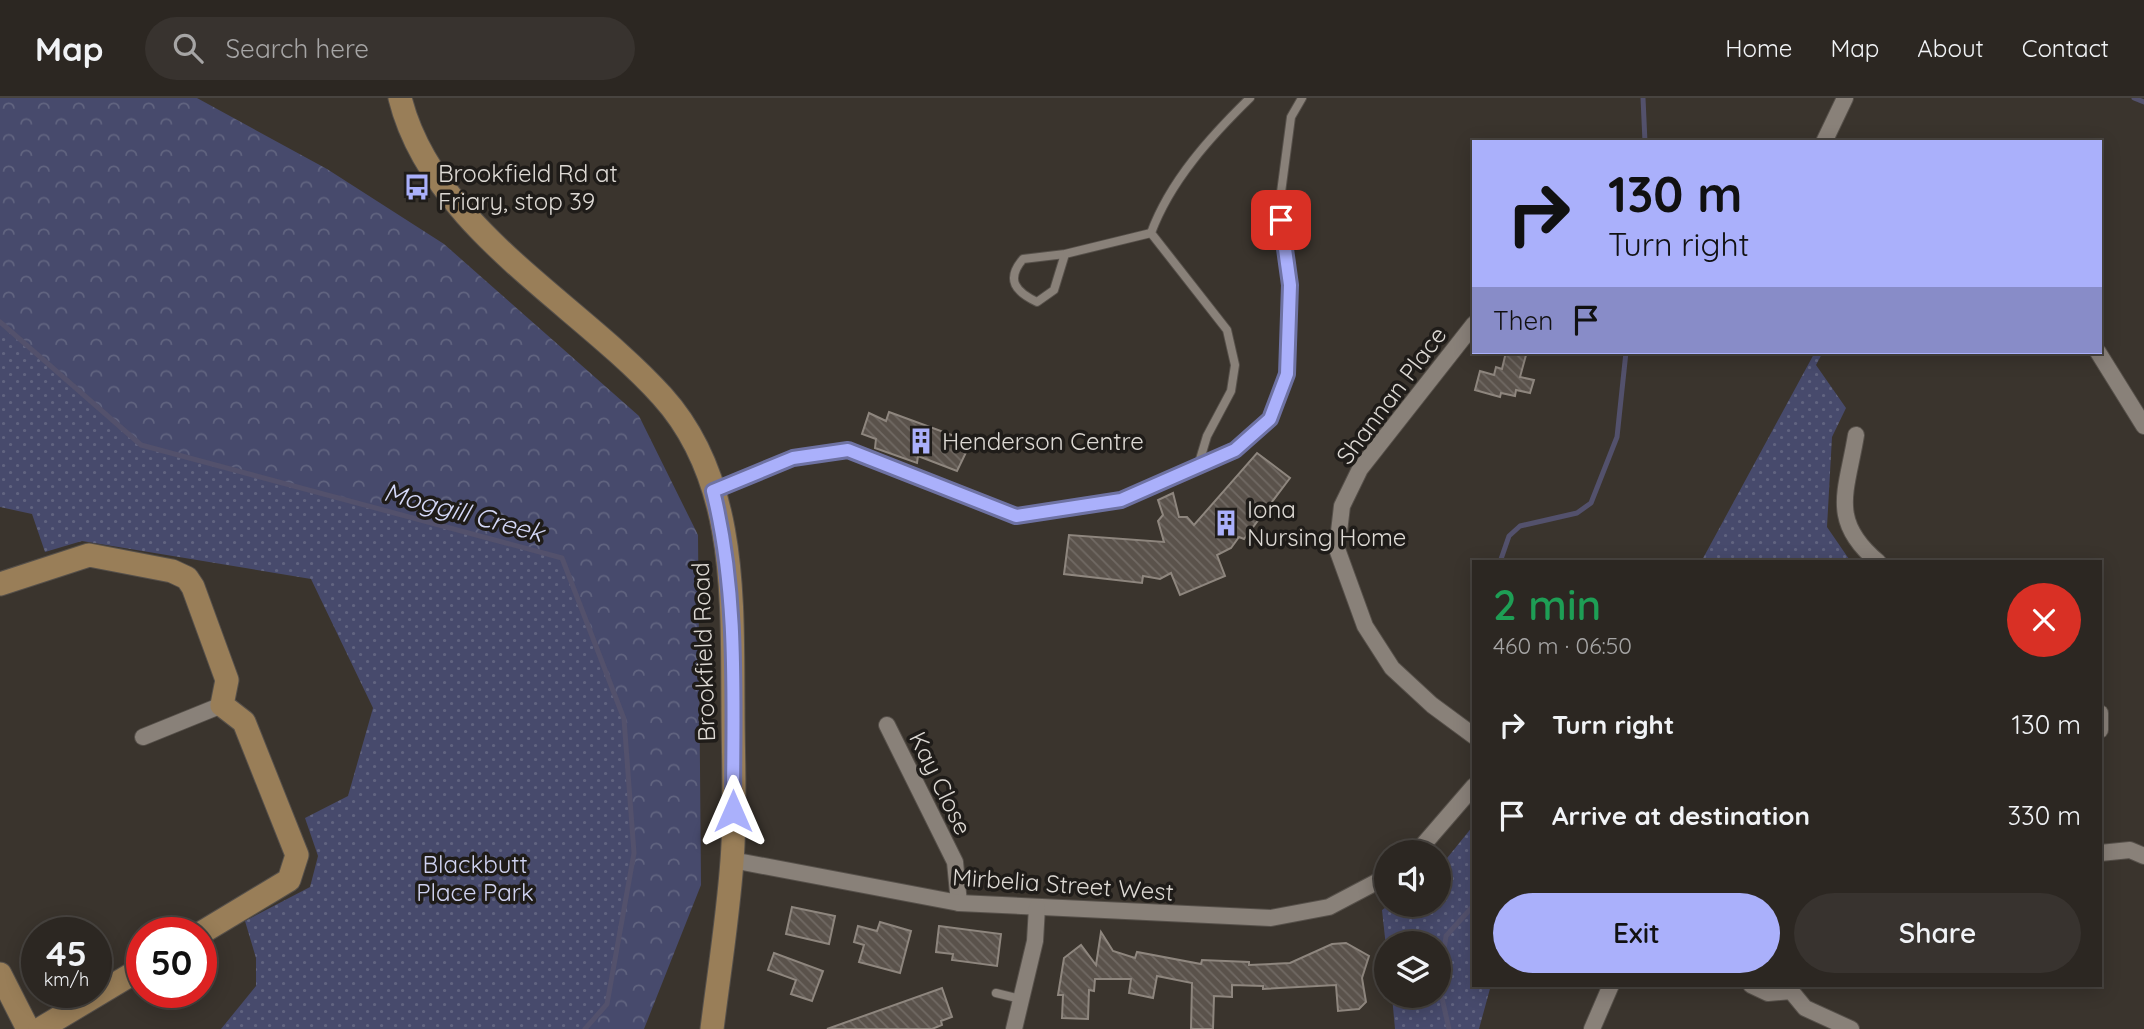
<!DOCTYPE html>
<html lang="en">
<head>
<meta charset="utf-8">
<style>
  body { margin:0; font-family:Quicksand,sans-serif; background:#38332f; color:#f1f3f6; height:100vh; display:flex; flex-direction:column; font-size:26px; white-space:nowrap }
  * { box-sizing:border-box; margin:0 }
  p { font-size:23px; color:#a6a5a5 }
  .icon { flex:none; width:38px; height:38px; fill:none; stroke:currentColor; stroke-width:2; stroke-linecap:round; stroke-linejoin:round }
  .map { position:relative; flex:1; overflow:hidden }
  .drawer { position:absolute; left:1472px; top:462px; width:630px; height:427px; display:flex; flex-direction:column; background:#2c2722; border-radius:0px; box-shadow:0 4px 18px #0003,0 0 0 2px #484440 }
  .drawer>* { flex:none }
  .banner { position:absolute; left:1472px; top:42px; width:630px; height:214px; border-radius:0px; box-shadow:0 4px 18px #0003,0 0 0 2px #484440; background:#aab0fb; color:#111; overflow:hidden }
  .fabs { position:absolute; left:1374px; top:742px; display:grid; gap:14px }
  .fabs a { display:grid; place-items:center; width:77px; height:77px; border-radius:50%; background:#2c2722; box-shadow:0 4px 18px #0003,0 0 0 2px #484440; font-size:35px }
  .speed { position:absolute; left:21px; top:819px; display:flex; gap:14px; font-size:35px; font-weight:700; text-align:center }
  .speed>* { display:grid; place-content:center; width:91px; height:91px; border-radius:50%; background:#2c2722; box-shadow:0 4px 18px #0003,0 0 0 2px #484440; line-height:1 }
  .speed small { font-size:18px; font-weight:400 }
  .speed .limit { border:10px solid #d22; background:#fff; color:#111 }
  .pin { position:absolute; display:grid; place-items:center; width:60px; height:60px; color:#fff; margin:-30px; border-radius:14px; box-shadow:0 4px 10px #0006 }
  .me { position:absolute; width:77px; margin:-38px; rotate:0deg; stroke-linejoin:round; filter:drop-shadow(0 0 5px #0008) }
  .turn { display:flex; align-items:center; gap:24px; height:147px; padding:0 21px; font-size:32px }
  .turn .icon { width:91px; height:91px; stroke-width:2.5 }
  .turn b { display:block; font-size:49px; line-height:60px }
  .then { display:flex; align-items:center; height:66px; padding:0 21px; background:#0003; gap:14px; font-size:26px }
  .round { display:grid; place-items:center; flex:none; width:74px; height:74px; border-radius:37px; background:#38332f }
  .overview { display:flex; align-items:center; justify-content:space-between; height:119px; padding:0 21px }
  h1 { font-size:42px; font-weight:600; line-height:52px; color:#1e9e55 }
  .button { display:flex; gap:14px; margin-top:auto; padding:14px 21px }
  .button a { flex:1; height:80px; border-radius:42px; background:#aab0fb; color:#111; font-size:28px; font-weight:600; line-height:80px; text-align:center }
  .button a+a { background:#38332f; color:#f1f3f6 }
  ul { padding:0; list-style:none }
  li { display:flex; align-items:center; gap:21px; height:91px; padding:0 21px }
  li div { flex:1 }
  li b { display:block; font-size:26px }
  li em { font-style:normal }
  header { display:flex; align-items:center; gap:42px; box-sizing:border-box; height:98px; padding:0 35px; background:#2c2722; border-bottom:2px solid #484440 }
  header strong { font-size:33px }
  nav { display:flex; gap:38px; margin-inline-start:auto; font-size:24px }
  .search { width:490px; height:63px; background:#38332f; display:flex; align-items:center; gap:18px; box-sizing:border-box; padding:0 24px; border-radius:38px; color:#a6a5a5; font-size:26px }
  .map>svg:first-child { display:block }
</style>
</head>
<body>
<header>
<strong>Map</strong>
<div class="search"><svg class="icon" aria-label="search" viewBox="0 0 24 24"><circle cx="10" cy="10" r="6"/><path d="M15 15l6 6"/></svg>Search here</div>
<nav><a>Home</a><a>Map</a><a>About</a><a>Contact</a></nav>
</header>
<div class="map">
<svg width="2144" height="931" viewBox="0 0 2144 931">
  <defs>
    <pattern id="forest-crowns" width="20" height="18" patternUnits="userSpaceOnUse" patternTransform="scale(1.75)"><rect width="20" height="18" fill="#474a6c"/><path d="M2 6a3 3 0 1 1 6 0M12 15a3 3 0 1 1 6 0" fill="none" stroke="#616480"/></pattern>
    <pattern id="park-dots" width="8" height="8" patternUnits="userSpaceOnUse" patternTransform="scale(1.75)"><rect width="8" height="8" fill="#474a6c"/><path d="M2 2h.1M6 6h.1" fill="none" stroke="#616480" stroke-width="1.8" stroke-linecap="round"/></pattern>
    <pattern id="building-back-hatch" width="6" height="6" patternUnits="userSpaceOnUse" patternTransform="scale(1.75)"><rect width="6" height="6" fill="#5a524b"/><path d="M-1 5l2 2M0 0l6 6M5-1l2 2" fill="none" stroke="#716a64"/></pattern>
  </defs>
  <rect width="100%" height="100%" fill="#3a342d"/>
  <polygon fill="url(#forest-crowns)" points="0,0 197,0 327,71 444,146 639,318 698,437 701,787 644,931 314,931 567,599 0,289"/>
  <g fill="url(#park-dots)">
    <polygon points="0,224 141,347 562,460 624,621 634,755 607,906 585,931 221,931 256,888 256,860 245,823 310,789 318,758 305,720 348,698 373,610 311,481 82,443 45,454 32,416 0,409"/>
    <polygon points="1815,254 1823,254 1816,267 1846,310 1832,339 1827,429 1851,464 1701,464"/>
    <polygon points="1473,728 1474,887 1491,887 1479,931 1395,931 1392,898 1438,898 1438,845 1386,845 1386,849 1382,812 1389,807 1438,807 1439,770"/>
  </g>
  <g fill="none" stroke-linecap="round" stroke-linejoin="round">
    <g stroke="#53516c" stroke-width="5">
      <polyline points="1643,0 1645,44"/>
      <polyline points="2134,0 2144,4"/>
      <polyline points="0,224 141,347 562,460 624,621 634,755 607,906 585,931"/>
      <polyline points="1500,464 1509,438 1520,428 1577,415 1591,405 1617,339 1626,254"/>
      <polyline points="1449,931 1439,887 1446,838 1474,807"/>
    </g>
  </g>
  <g fill="url(#building-back-hatch)" stroke="#8e867e" stroke-width="2">
    <polygon points="1506,254 1526,257 1520,279 1534,282 1530,295 1516,292 1515,298 1501,295 1500,299 1475,292 1480,273 1494,277 1496,269 1502,271"/>
    <polygon points="889,314 971,344 957,373 918,358 917,365 875,350 876,341 862,336 869,315 886,323"/>
    <polygon points="1257,355 1290,380 1244,441 1239,439 1231,450 1217,457 1225,478 1180,497 1171,475 1160,481 1143,478 1142,485 1064,476 1069,437 1164,444 1158,423 1163,417 1158,402 1173,395 1179,419 1187,419 1194,427"/>
    <polygon points="792,809 835,818 829,846 786,836"/>
    <polygon points="880,824 911,833 900,875 859,864 864,847 854,844 858,828 877,833"/>
    <polygon points="939,828 1001,836 997,868 952,862 953,856 936,854"/>
    <polygon points="1101,834 1113,853 1135,860 1137,854 1201,866 1202,862 1249,864 1249,867 1290,865 1332,846 1346,845 1369,858 1362,880 1366,904 1359,911 1338,913 1336,887 1263,891 1263,888 1232,887 1232,899 1214,898 1213,931 1191,931 1192,885 1157,878 1153,900 1129,895 1131,881 1095,881 1094,893 1089,892 1088,921 1062,920 1063,897 1058,897 1064,860 1081,847 1096,867"/>
    <polygon points="774,855 823,873 812,903 791,896 796,882 768,872"/>
    <polygon points="942,890 952,919 941,923 942,927 932,931 827,931"/>
  </g>
  <g fill="none" stroke-linecap="round" stroke-linejoin="round">
    <g stroke="#56504a" stroke-width="10">
      <g id="lane">
        <path d="M1065,156L1023,161C1005,182 1016,194 1037,204L1054,192L1065,156L1151,135"/>
        <path d="M1198,368L1207,338L1231,293L1235,267L1227,232L1151,135C1170,83 1211,38 1250,0"/>
        <polyline points="716,392 793,360 848,352 1016,418 1121,402 1235,352 1270,321 1288,276 1290,187 1280,102 1291,19 1302,0"/>
        <polyline points="996,895 1021,901"/>
      </g>
    </g>
    <g stroke="#56504a" stroke-width="18">
      <g id="street">
        <polyline points="1824,44 1845,0"/>
        <polyline points="1474,226 1360,371 1342,408 1337,451 1365,528 1392,570 1432,607 1474,638"/>
        <polyline points="2098,254 2144,328"/>
        <path d="M1856,337C1847,393 1828,422 1878,464"/>
        <polyline points="2100,615 2100,632"/>
        <polyline points="887,627 955,764 959,805"/>
        <polyline points="143,639 222,607"/>
        <polyline points="1417,754 1474,688"/>
        <polyline points="2100,755 2130,752 2144,758"/>
        <polyline points="732,762 959,805 1271,820 1329,809 1386,779"/>
        <polyline points="1751,887 1768,895 1791,893 1805,910 1851,931"/>
        <polyline points="1014,931 1035,843 1037,809"/>
        <polyline points="1592,931 1611,887"/>
      </g>
    </g>
    <g stroke="#56504a" stroke-width="25">
      <g id="secondary">
        <path d="M400,0C432,129 578,205 662,298C738,382 732,503 733,609C733,660 736,712 732,763C728,819 719,875 712,931"/>
        <polyline points="0,486 89,457 172,473 187,480 193,489 227,582 222,607 244,624 297,757 289,782 201,835"/>
        <polyline points="0,876 28,931"/>
        <polyline points="40,931 142,870"/>
      </g>
    </g>
    <use href="#lane" stroke="#898179" stroke-width="8"/>
    <use href="#street" stroke="#898179" stroke-width="16"/>
    <use href="#secondary" stroke="#997e58" stroke-width="23"/>
  </g>
  <g fill="none" stroke-linecap="round" stroke-linejoin="round">
    <g stroke="#6e72a3" stroke-width="18">
      <path id="route" d="M733,713C733,606 739,498 713,393L793,360L848,352L1016,418L1121,402L1235,352L1270,321L1287,276L1290,187L1281,122"/>
    </g>
    <use href="#route" stroke="#aab0fb" stroke-width="12"/>
  </g>
  <defs>
    <g id="bus-bare" transform="scale(2.1)"><path d="M-5-6H5V4H4V6H2V4H-2V6H-4V4H-5ZM-3.5-4V0h7V-4ZM-3.5 1.2v1.5H-2V1.2ZM2 1.2v1.5H3.5V1.2Z" fill="#aab0fb" stroke="#1f1c19" stroke-width="2.5" paint-order="stroke"/></g>
    <g id="building-bare" transform="scale(2.1)"><path d="M-4-6H4V6H1V3H-1V6H-4ZM-2.5-4.3h1.7v1.8h-1.7ZM.8-4.3h1.7v1.8H.8ZM-2.5-1h1.7V.8h-1.7ZM.8-1h1.7V.8H.8Z" fill="#aab0fb" stroke="#1f1c19" stroke-width="2.5" paint-order="stroke"/></g>
  </defs>
  <g fill-rule="evenodd">
    <use href="#bus-bare" x="417" y="89"/>
    <use href="#building-bare" x="921" y="343"/>
    <use href="#building-bare" x="1226" y="425"/>
  </g>
  <g text-anchor="middle" dominant-baseline="central" stroke-width="7" stroke-linejoin="round" paint-order="stroke">
    <g font-size="24" fill="#ddd9d4" stroke="#1f1c19" text-anchor="start">
      <text x="438" y="75">Brookfield Rd at<tspan x="438" dy="28">Friary, stop 39</tspan></text>
      <text x="942" y="343">Henderson Centre</text>
      <text x="1247" y="411">Iona<tspan x="1247" dy="28">Nursing Home</tspan></text>
    </g>
    <g font-size="24" fill="#ddd9d4" stroke="#1f1c19">
      <text transform="translate(1391 297) rotate(-53)">Shannan Place</text>
      <text transform="translate(703 554) rotate(-92)">Brookfield Road</text>
      <text transform="translate(941 685) rotate(64)">Kay Close</text>
      <text transform="translate(1063 786) rotate(4)">Mirbelia Street West</text>
    </g>
    <g font-size="24" fill="#d0d3f1" stroke="#1f1c19">
      <text x="475" y="766">Blackbutt<tspan x="475" dy="28">Place Park</tspan></text>
    </g>
    <g font-size="26" font-style="italic" fill="#d4d8f7" stroke="#1f1c19">
      <text transform="translate(464 414) rotate(15)">Moggill Creek</text>
    </g>
  </g>
</svg>
<div class="fabs">
<a><svg class="icon" aria-label="sound" viewBox="0 0 24 24"><path d="M4 9h4l5-4v14l-5-4H4zM17 9q2 3 0 6"/></svg></a>
<a><svg class="icon" aria-label="layers" viewBox="0 0 24 24"><path d="M12 4l9 5-9 5-9-5zM3 14l9 5 9-5"/></svg></a>
</div>
<div class="speed"><div>45<small>km/h</small></div><div class="limit">50</div></div>
<div class="pin" style="left:1281px;top:122px;background:#d93025"><svg class="icon" aria-label="arrive" viewBox="0 0 24 24"><path d="M6 21V4h12l-3 4 3 4H6"/></svg></div>
<svg class="me" style="left:733px;top:713px" viewBox="-20 -20 40 40"><path d="M0-17L14 15 0 8-14 15z" fill="#aab0fb" stroke="#fff" stroke-width="4"/></svg>
<div class="banner">
<div class="turn"><svg class="icon" aria-label="right" viewBox="0 0 24 24"><path d="M7 20v-9h11M14 6l5 5-5 5"/></svg><div><b>130 m</b>Turn right</div></div>
<div class="then">Then<svg class="icon" aria-label="arrive" viewBox="0 0 24 24"><path d="M6 21V4h12l-3 4 3 4H6"/></svg></div>
</div>
<section class="drawer">
<div class="overview"><div><h1>2 min</h1><p>460 m · 06:50</p></div><a class="round" style="background:#d93025;color:#fff"><svg class="icon" aria-label="close" viewBox="0 0 24 24"><path d="M6 6l12 12M18 6L6 18"/></svg></a></div>
<ul>
<li><svg class="icon" aria-label="right" viewBox="0 0 24 24"><path d="M7 20v-9h11M14 6l5 5-5 5"/></svg><div><b>Turn right</b></div><em>130 m</em></li>
<li><svg class="icon" aria-label="arrive" viewBox="0 0 24 24"><path d="M6 21V4h12l-3 4 3 4H6"/></svg><div><b>Arrive at destination</b></div><em>330 m</em></li>
</ul>
<div class="button"><a>Exit</a><a>Share</a></div>
</section>
</div>
</body>
</html>
